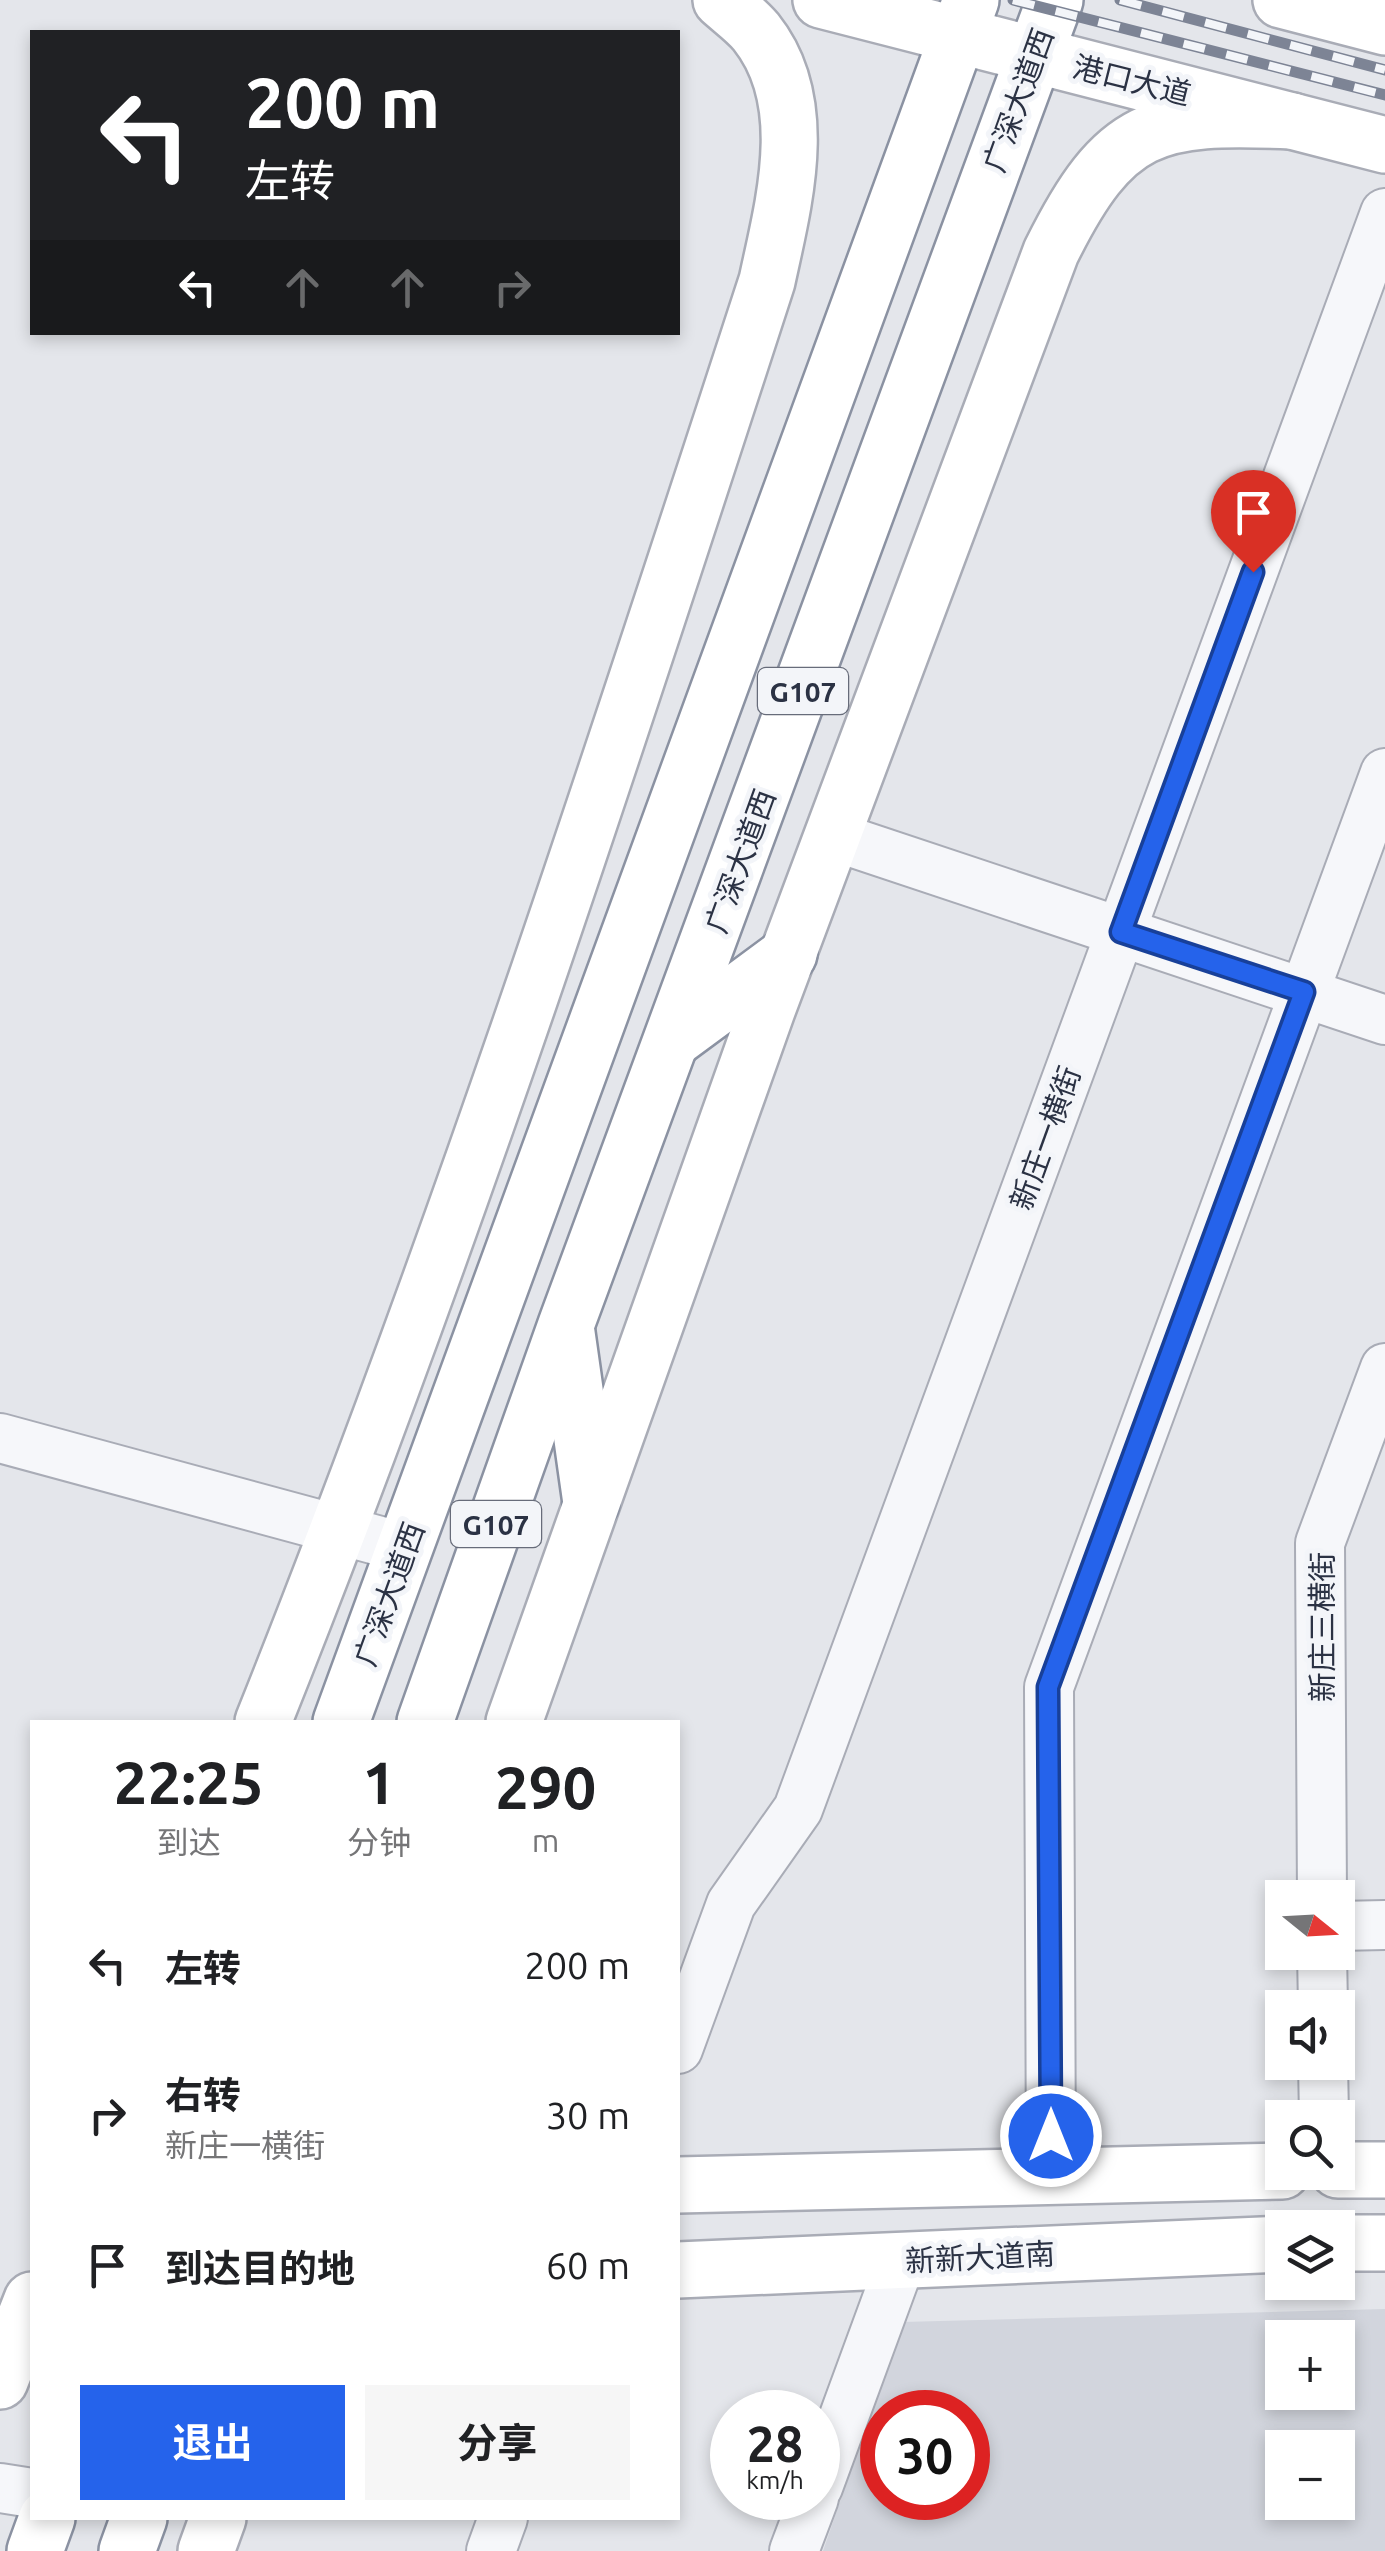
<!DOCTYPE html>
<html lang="zh">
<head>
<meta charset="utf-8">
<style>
  body { margin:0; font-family:Ubuntu,"Noto Sans SC",sans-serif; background:#f6f6f6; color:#202124; height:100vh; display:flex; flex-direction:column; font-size:38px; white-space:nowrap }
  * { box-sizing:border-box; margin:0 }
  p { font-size:32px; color:#757577 }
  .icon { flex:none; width:55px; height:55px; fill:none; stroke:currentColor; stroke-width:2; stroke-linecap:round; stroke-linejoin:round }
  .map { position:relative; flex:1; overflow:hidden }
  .drawer { position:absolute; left:30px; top:1720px; width:650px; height:800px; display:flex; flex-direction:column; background:#fff; border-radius:0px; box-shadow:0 5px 15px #0003 }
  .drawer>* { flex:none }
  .top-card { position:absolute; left:30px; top:30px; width:650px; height:305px; border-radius:0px; box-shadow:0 5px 15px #0003; background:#202124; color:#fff; overflow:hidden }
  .needle { width:65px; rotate:108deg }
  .buttons { position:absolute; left:1265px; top:1880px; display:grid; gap:20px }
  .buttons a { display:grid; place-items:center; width:90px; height:90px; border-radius:0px; background:#fff; box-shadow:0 5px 15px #0003; font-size:50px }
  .speed { position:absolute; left:710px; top:2390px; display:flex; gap:20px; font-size:50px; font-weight:700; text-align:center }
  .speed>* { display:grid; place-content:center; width:130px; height:130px; border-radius:50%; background:#fff; box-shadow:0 5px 15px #0003; line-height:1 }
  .speed small { font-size:25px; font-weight:400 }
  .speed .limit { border:15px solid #d22; background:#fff; color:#111 }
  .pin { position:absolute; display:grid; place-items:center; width:85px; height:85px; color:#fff; margin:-102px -42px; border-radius:50% 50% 50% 0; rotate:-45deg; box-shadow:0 0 10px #0007 }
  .pin .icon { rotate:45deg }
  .me { position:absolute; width:110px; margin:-55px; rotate:0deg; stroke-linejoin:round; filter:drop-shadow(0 0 8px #0008) }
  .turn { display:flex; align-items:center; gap:35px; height:210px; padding:0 50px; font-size:45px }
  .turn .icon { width:130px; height:130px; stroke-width:2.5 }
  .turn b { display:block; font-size:70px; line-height:85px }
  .lanes { display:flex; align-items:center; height:95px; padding:0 50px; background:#0003; justify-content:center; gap:50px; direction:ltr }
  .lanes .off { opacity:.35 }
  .eta { display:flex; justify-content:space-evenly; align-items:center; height:170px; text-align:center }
  .eta b { font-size:60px; font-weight:700; line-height:70px }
  .primary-button { display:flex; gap:20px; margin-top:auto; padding:20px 50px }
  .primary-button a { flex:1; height:115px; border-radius:0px; background:#2563eb; color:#fff; font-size:40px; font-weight:700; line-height:115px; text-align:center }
  .primary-button a+a { background:#f6f6f6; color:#202124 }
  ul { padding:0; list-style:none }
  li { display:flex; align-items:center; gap:30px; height:150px; padding:0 50px }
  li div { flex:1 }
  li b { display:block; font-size:38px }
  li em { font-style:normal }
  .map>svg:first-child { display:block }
</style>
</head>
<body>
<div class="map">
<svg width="1385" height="2551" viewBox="0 0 1385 2551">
  <rect width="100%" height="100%" fill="#e4e6eb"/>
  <path fill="#d2d5dd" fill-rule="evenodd" d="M1385,2309V2551H823L902,2322ZM1282,2338H1338V2392H1282ZM882,2412H968V2498H882ZM1282,2448H1338V2502H1282Z"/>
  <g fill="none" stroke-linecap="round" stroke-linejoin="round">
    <g stroke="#a9acb6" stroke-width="52">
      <g id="street">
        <polyline points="833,836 1385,1020"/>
        <polyline points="0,1438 406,1548"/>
        <polyline points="1322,1898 1320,1543 1385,1368"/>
        <polyline points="1338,1926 1385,1925"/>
        <polyline points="1322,1952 1323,2008"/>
        <polyline points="678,2049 731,1904 798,1809 1385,213"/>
        <polyline points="1323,2062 1324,2118"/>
        <polyline points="1051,2173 1049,1687 1385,773"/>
        <polyline points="818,2487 901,2261"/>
        <polyline points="0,2488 32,2493"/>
        <polyline points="491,2551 503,2518"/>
        <polyline points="794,2551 814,2498"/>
      </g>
    </g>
    <g stroke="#a9acb6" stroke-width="60">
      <g id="secondary">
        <polyline points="821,0 1385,145"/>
        <polyline points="1281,0 1385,27"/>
        <path d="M263,1722C452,1250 610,765 767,281C784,202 812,102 756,32C746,20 732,10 721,0"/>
        <path d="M514,1722L767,1010L1051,252C1115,123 1154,115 1292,121"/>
        <polyline points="1338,2170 1385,2170"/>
        <polyline points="678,2185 1282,2171"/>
        <polyline points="1338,2243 1385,2243"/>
        <polyline points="678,2270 1282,2244"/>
        <polyline points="0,2381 32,2300"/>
        <polyline points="206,2551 218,2518"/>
      </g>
    </g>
    <g stroke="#8b92a2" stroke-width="60">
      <g id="highway">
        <polyline points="674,1039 789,954"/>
        <polyline points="567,1333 591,1503"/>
        <polyline points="341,1722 971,0"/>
        <polyline points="425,1722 566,1325 1055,0"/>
        <polyline points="35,2551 47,2518"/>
        <polyline points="127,2551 139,2518"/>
      </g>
    </g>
    <use href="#street" stroke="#f6f7fa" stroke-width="48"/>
    <use href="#secondary" stroke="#fff" stroke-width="55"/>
    <use href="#highway" stroke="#fff" stroke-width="55"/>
    <g stroke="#7d8495" stroke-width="11">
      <g id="rail">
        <polyline points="1013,0 1385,95"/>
        <polyline points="1120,0 1385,70"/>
      </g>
    </g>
    <use href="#rail" stroke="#f3f5f9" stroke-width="8" stroke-dasharray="22" stroke-linecap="butt"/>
  </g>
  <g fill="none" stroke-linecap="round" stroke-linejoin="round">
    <g stroke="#184099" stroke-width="25">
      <polyline id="route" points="1051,2136 1048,1687 1304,992 1121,932 1253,572"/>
    </g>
    <use href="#route" stroke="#2563eb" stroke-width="18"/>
  </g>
  <g text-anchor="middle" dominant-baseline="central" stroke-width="10" stroke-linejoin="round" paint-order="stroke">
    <g fill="#f3f5f9" stroke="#676c7a" stroke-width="2.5">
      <rect x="758" y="668" width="90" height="46" rx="8"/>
      <rect x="451" y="1501" width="90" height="46" rx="8"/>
    </g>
    <g font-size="28" font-weight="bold" fill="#2b3244">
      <text x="803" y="691">G107</text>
      <text x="496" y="1524">G107</text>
    </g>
    <g font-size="30" fill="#2b3244" stroke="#f3f5f9">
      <text transform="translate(1132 80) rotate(14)">港口大道</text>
      <text transform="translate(1018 100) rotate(-70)">广深大道西</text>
      <text transform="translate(740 861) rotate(-70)">广深大道西</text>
      <text transform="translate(1045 1138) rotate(-70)">新庄一横街</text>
      <text transform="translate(389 1594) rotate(-70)">广深大道西</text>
      <text transform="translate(1322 1627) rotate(-90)">新庄三横街</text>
      <text transform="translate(980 2257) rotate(-3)">新新大道南</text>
    </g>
  </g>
</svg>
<div class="buttons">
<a><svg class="needle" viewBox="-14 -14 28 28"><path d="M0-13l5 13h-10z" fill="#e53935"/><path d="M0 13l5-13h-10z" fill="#757577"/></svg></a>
<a><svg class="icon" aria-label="sound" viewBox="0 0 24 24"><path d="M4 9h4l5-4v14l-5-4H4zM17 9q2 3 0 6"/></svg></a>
<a><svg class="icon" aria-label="search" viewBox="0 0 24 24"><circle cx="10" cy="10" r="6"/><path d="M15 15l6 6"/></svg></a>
<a><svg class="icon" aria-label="layers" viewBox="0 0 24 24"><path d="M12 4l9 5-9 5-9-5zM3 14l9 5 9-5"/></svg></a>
<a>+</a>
<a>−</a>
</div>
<div class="speed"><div>28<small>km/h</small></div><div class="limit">30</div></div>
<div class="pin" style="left:1253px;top:572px;background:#d93025"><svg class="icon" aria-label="arrive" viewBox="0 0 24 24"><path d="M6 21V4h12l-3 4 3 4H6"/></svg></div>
<svg class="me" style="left:1051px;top:2136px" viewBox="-20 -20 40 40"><circle r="17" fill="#2563eb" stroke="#fff" stroke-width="3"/><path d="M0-11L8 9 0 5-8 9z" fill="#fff"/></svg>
<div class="top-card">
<div class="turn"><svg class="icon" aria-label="left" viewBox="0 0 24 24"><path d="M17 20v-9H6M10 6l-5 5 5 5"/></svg><div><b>200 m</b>左转</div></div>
<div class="lanes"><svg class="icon" aria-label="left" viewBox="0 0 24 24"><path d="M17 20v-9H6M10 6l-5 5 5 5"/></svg><svg class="icon off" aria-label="ahead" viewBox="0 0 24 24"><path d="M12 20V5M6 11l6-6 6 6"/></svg><svg class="icon off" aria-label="ahead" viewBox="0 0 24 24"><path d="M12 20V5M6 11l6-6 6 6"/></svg><svg class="icon off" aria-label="right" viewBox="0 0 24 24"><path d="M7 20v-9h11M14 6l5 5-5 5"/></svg></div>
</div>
<section class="drawer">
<div class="eta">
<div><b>22:25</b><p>到达</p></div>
<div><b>1</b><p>分钟</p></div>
<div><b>290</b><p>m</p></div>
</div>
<ul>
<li><svg class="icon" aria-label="left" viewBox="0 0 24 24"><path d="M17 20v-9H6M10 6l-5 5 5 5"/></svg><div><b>左转</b></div><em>200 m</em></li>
<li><svg class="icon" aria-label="right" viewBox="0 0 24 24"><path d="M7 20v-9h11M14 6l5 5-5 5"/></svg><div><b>右转</b><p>新庄一横街</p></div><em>30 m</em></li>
<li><svg class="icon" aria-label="arrive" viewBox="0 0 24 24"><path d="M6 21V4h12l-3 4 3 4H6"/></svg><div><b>到达目的地</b></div><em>60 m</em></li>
</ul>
<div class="primary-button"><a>退出</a><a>分享</a></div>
</section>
</div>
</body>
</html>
